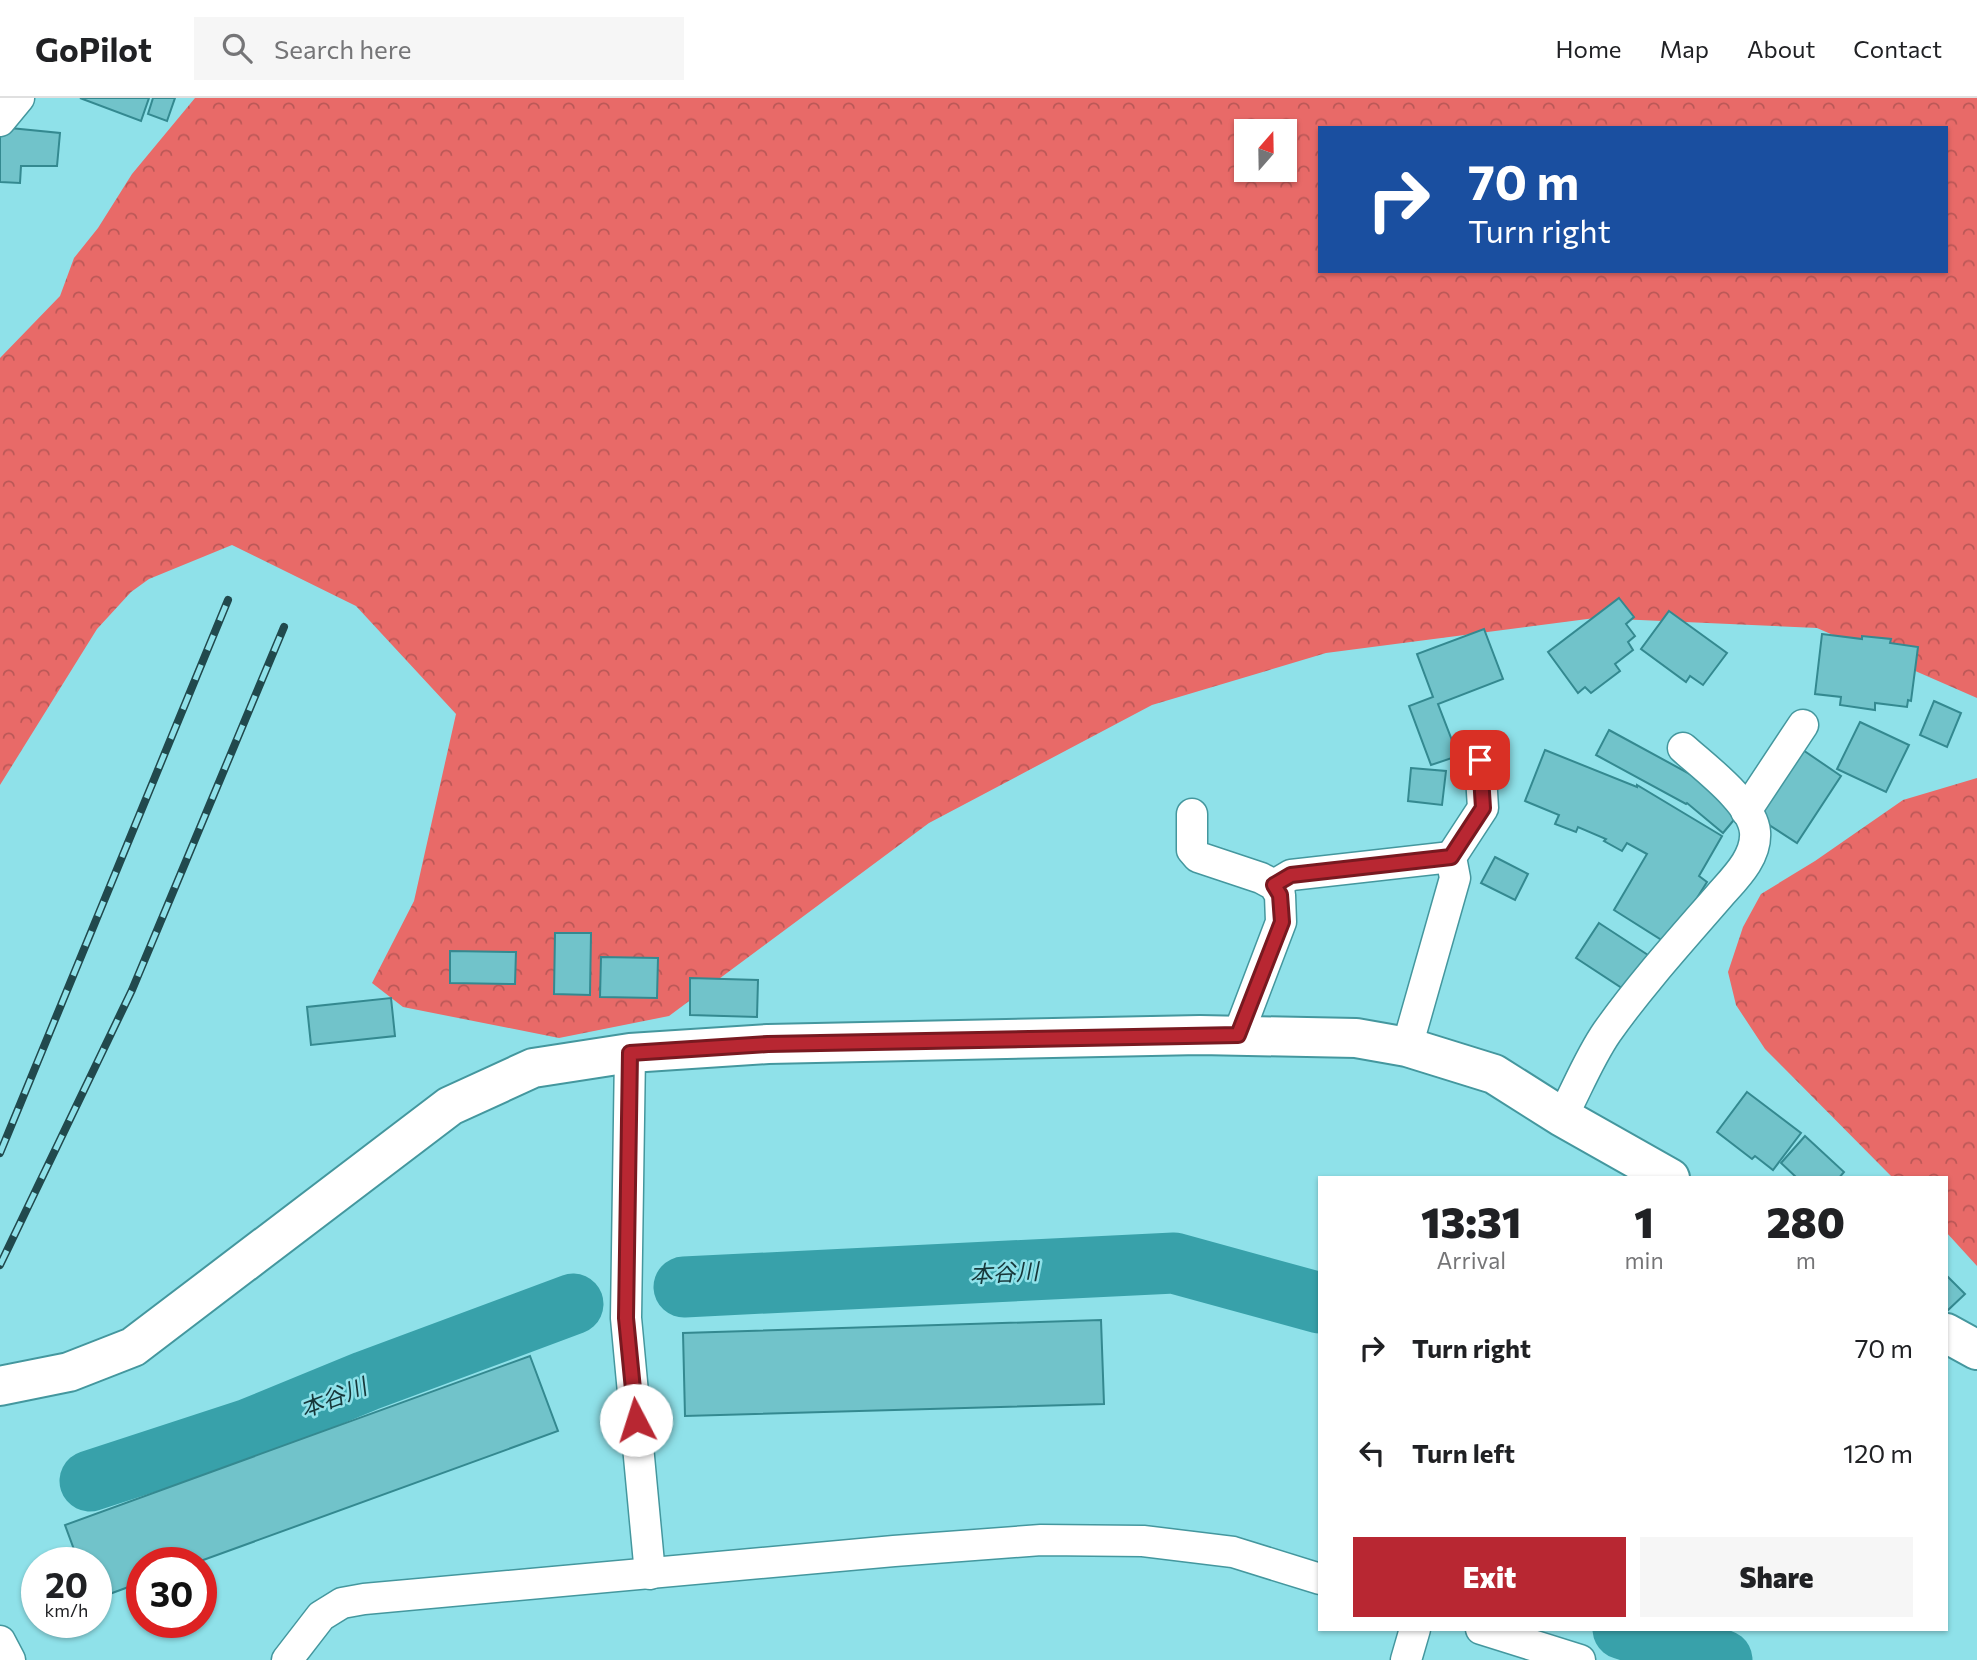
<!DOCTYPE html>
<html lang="en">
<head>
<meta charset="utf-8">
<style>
  body { margin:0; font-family:Commissioner,"Noto Sans JP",sans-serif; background:#f6f6f6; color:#202124; height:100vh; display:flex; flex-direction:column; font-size:26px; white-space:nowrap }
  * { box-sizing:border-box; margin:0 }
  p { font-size:23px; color:#757577 }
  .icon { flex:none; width:38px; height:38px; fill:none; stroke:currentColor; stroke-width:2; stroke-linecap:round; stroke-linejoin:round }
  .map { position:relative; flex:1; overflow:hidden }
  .panel { position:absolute; left:1318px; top:1078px; width:630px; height:455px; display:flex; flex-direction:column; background:#fff; border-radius:0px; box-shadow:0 2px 5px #0004 }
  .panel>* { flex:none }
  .top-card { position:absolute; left:1318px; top:28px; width:630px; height:147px; border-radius:0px; box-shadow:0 2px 5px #0004; background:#1a4fa0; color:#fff; overflow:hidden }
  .needle { width:46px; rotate:20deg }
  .buttons { position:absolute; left:1234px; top:21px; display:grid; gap:14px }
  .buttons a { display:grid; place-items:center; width:63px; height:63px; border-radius:0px; background:#fff; box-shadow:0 2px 5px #0004; font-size:35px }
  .speed { position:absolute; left:21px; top:1449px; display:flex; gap:14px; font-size:35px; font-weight:700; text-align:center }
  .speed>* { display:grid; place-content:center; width:91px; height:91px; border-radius:50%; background:#fff; box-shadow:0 2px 5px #0004; line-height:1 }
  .speed small { font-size:18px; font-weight:400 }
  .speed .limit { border:10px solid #d22; background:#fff; color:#111 }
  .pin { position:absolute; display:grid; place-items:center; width:60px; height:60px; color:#fff; margin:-30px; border-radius:14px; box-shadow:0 4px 10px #0006 }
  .me { position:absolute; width:77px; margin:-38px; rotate:355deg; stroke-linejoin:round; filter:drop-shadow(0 0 5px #0008) }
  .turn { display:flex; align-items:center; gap:24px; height:147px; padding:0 35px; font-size:32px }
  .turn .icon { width:91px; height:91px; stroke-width:2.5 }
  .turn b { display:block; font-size:49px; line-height:60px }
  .eta { display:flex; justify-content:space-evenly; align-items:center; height:119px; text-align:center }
  .eta b { font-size:42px; font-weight:800; line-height:49px }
  .button { display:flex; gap:14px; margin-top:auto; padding:14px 35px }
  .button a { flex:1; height:80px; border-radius:0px; background:#b82732; color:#fff; font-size:28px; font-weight:800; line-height:80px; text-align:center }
  .button a+a { background:#f6f6f6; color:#202124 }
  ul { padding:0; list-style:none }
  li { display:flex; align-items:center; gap:21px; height:105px; padding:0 35px }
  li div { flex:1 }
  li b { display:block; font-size:26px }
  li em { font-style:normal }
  header { display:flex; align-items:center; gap:42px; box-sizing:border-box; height:98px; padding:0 35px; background:#fff; border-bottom:2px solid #e0e0e0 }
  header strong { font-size:33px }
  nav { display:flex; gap:38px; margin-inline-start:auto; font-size:24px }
  .search { width:490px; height:63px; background:#f6f6f6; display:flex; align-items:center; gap:18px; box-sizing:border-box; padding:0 24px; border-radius:0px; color:#757577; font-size:26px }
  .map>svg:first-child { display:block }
</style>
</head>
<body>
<header>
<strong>GoPilot</strong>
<div class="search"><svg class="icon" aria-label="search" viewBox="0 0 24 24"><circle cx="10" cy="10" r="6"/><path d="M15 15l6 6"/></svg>Search here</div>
<nav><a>Home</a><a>Map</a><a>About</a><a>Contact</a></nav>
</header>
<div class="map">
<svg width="1977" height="1562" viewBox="0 0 1977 1562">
  <defs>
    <pattern id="forest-crowns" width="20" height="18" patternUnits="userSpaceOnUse" patternTransform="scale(1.75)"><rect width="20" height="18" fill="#e86a68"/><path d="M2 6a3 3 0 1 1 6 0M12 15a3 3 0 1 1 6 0" fill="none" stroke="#bb5857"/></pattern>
  </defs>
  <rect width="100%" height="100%" fill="#8fe1e9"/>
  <g fill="url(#forest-crowns)" fill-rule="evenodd">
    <path d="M195,0H1977V600L1817,530L1595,520L1326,555L1152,607L929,725L669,918L559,940L403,909L372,885L414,803L456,616L356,508L232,447L149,481L131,494L97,531L0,687V260L60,198L74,160L98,130L132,76ZM1320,30H1946V173H1320ZM1246,33H1284V72H1246Z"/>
    <polygon points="1977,680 1977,1168 1946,1134 1946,1080 1893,1080 1765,951 1736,907 1728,874 1743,829 1761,796 1815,763 1903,702"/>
  </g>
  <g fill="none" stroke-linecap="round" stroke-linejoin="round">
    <g stroke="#38a1aa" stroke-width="61">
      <polyline points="684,1189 1174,1165 1320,1205"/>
      <polyline points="90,1383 249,1331 366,1283 573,1206"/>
      <polyline points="1623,1531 1722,1562"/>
    </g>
  </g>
  <g fill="#71c3ca" stroke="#348990" stroke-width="2">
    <polygon points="80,0 149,0 141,23"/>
    <polygon points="153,0 175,0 167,23 148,16"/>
    <polygon points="0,29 60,35 57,68 21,68 20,85 0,84"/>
    <polygon points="1619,500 1634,519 1626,526 1635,538 1628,544 1633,552 1615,566 1620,573 1591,595 1585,589 1578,595 1548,554"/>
    <polygon points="1669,513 1727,555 1703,587 1690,578 1686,584 1641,551"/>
    <polygon points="1484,531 1503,581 1438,606 1458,658 1431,667 1409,608 1433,599 1417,556"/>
    <polygon points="1822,536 1862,541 1862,538 1891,541 1890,545 1918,549 1911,603 1908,602 1907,609 1875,605 1875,612 1840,607 1841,599 1815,596"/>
    <polygon points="1934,603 1961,615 1947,649 1920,637"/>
    <polygon points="1860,624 1909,647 1886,694 1837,671"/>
    <polygon points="1609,632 1699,681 1738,717 1723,735 1687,705 1686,706 1596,657"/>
    <polygon points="1800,650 1841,678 1797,745 1763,723 1766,701"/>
    <polygon points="1545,652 1637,689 1637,687 1722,738 1699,778 1707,784 1668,846 1614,812 1647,756 1627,745 1622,753 1604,743 1606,741 1578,729 1576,734 1555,726 1559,717 1525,703"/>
    <polygon points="1411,670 1446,673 1442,707 1408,703"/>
    <polygon points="1495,759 1528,776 1515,802 1481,785"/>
    <polygon points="1599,825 1651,859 1628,894 1576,860"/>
    <polygon points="555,835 591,835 590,897 554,896"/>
    <polygon points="450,853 516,854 515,886 450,885"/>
    <polygon points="601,859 658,860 657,900 600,899"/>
    <polygon points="690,880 758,882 757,919 690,917"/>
    <polygon points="391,900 395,938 311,947 307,909"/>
    <polygon points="1747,994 1801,1035 1773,1072 1755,1058 1752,1061 1717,1034"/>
    <polygon points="1805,1038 1844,1074 1839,1080 1797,1080 1781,1065"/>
    <polygon points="1946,1177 1965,1196 1947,1213 1946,1212"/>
    <polygon points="1101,1222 1104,1306 685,1318 683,1235"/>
    <polygon points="530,1258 558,1333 195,1465 142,1465 142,1484 96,1501 96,1465 79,1465 65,1427"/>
  </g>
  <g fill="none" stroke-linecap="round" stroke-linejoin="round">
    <g stroke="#44979e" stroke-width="33">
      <g id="street">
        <polyline points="0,23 19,0"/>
        <polyline points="1746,713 1803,627"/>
        <polyline points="1192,716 1192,752 1198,759 1261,780 1274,787 1280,797 1281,824 1238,937"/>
        <polyline points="1274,787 1291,777 1451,759"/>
        <polyline points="1407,949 1455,780 1451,759 1483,710 1480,662"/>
        <polyline points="630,955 626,1220 650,1476"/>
        <path d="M1562,1019C1577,991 1589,960 1607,934C1641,886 1681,842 1720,797C1735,780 1757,759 1755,734C1753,705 1704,669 1683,650"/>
        <polyline points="1481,1531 1580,1562"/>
        <polyline points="0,1543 10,1562"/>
        <polyline points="287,1562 321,1518 342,1505 364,1501 894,1453 1041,1442 1143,1443 1233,1454 1320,1481"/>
        <polyline points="1406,1562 1415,1531"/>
      </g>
    </g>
    <g stroke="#44979e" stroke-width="42">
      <g id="secondary">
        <polyline points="1946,1235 1977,1252"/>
        <polyline points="0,1288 69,1274 133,1249 450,1008 533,970 630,955 768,946 1200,937 1356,940 1407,949 1494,976 1562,1019 1670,1080"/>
      </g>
    </g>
    <use href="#street" stroke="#fff" stroke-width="30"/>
    <use href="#secondary" stroke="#fff" stroke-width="38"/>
    <g stroke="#21494d" stroke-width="8">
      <g id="rail">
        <polyline points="0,1055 228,502"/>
        <polyline points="0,1167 132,892 284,529"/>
      </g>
    </g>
    <use href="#rail" stroke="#8fe1e9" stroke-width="5" stroke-dasharray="16" stroke-linecap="butt"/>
  </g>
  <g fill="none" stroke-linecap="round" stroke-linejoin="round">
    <g stroke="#781920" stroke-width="18">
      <polyline id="route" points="636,1322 626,1220 630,955 768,946 1238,937 1282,824 1280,797 1274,787 1291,777 1451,759 1483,710 1480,662"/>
    </g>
    <use href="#route" stroke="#b82732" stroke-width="12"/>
  </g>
  <g text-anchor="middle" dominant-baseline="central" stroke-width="5" stroke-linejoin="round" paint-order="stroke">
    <g font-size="23" font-style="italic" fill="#17373a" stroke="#8fe1e9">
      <text transform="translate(1004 1174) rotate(-3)">本谷川</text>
      <text transform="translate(333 1299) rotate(-21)">本谷川</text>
    </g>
  </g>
</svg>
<div class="buttons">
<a><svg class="needle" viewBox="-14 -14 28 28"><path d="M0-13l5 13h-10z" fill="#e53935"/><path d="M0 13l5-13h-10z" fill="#757577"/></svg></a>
</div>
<div class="speed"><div>20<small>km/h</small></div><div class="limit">30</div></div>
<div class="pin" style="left:1480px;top:662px;background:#d93025"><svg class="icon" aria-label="arrive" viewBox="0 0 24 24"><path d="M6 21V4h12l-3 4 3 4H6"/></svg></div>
<svg class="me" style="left:636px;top:1322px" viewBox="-20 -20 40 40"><circle r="19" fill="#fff"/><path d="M0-13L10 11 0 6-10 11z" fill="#b82732"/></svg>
<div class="top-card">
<div class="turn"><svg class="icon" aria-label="right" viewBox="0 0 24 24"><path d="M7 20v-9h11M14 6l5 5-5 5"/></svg><div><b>70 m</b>Turn right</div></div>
</div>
<section class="panel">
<div class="eta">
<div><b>13:31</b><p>Arrival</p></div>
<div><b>1</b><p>min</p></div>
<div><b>280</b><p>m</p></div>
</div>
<ul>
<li><svg class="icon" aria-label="right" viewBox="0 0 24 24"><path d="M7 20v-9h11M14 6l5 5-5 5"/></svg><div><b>Turn right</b></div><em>70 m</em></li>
<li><svg class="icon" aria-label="left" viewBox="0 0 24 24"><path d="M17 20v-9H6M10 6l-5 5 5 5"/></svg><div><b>Turn left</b></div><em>120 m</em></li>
</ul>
<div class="button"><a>Exit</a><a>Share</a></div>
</section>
</div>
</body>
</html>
